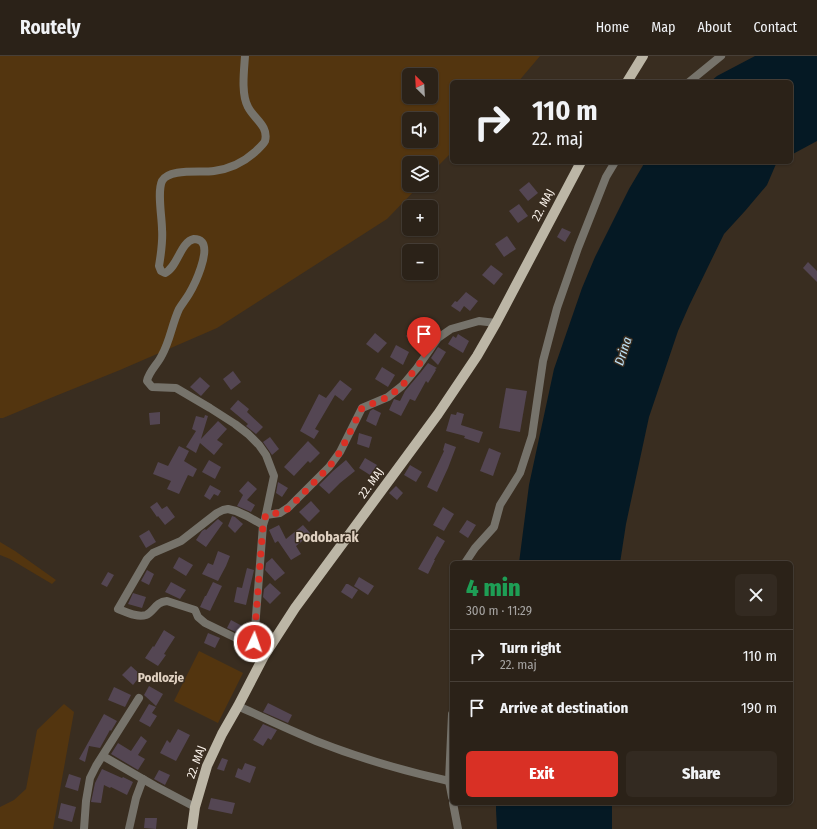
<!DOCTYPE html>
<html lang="en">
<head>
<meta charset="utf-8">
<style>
  body { margin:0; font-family:"Fira Sans Condensed",sans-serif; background:#332a21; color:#f1f3f6; height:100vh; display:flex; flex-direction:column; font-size:15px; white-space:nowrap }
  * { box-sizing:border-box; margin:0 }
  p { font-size:13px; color:#a6a4a2 }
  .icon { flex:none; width:22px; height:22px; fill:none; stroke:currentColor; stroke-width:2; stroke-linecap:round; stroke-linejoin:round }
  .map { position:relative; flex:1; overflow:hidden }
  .drawer { position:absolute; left:450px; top:505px; width:343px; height:244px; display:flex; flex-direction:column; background:#2b2218; border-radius:6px; box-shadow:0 1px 3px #0004,0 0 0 1px #473f37 }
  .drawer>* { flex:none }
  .hud { position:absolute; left:450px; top:24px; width:343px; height:84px; border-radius:6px; box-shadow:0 1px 3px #0004,0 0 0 1px #473f37; background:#2b2218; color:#f1f3f6; overflow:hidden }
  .needle { width:26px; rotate:336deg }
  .fabs { position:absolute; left:402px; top:12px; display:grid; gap:8px }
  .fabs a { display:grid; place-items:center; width:36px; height:36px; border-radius:6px; background:#2b2218; box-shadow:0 1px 3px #0004,0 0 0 1px #473f37; font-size:20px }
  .pin { position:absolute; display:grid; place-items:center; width:34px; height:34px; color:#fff; margin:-41px -17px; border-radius:50% 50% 50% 0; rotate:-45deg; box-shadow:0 0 4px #0007 }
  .pin .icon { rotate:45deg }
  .me { position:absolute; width:44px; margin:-22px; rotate:3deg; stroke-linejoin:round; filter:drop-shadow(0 0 3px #0008) }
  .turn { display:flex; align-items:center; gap:14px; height:84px; padding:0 16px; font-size:18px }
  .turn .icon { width:52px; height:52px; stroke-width:2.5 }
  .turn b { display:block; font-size:28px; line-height:34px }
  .round { display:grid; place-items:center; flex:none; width:42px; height:42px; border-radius:6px; background:#332a21 }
  .headline { display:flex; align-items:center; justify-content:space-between; height:68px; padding:0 16px }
  h1 { font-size:24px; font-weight:800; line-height:30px; color:#1e9e55 }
  .cta { display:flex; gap:8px; margin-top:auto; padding:8px 16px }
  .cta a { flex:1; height:46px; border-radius:6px; background:#d93025; color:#fff; font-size:16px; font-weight:800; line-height:46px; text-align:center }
  .cta a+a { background:#332a21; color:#f1f3f6 }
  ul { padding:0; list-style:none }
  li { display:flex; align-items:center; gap:12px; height:52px; padding:0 16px; border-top:1px solid #473f37 }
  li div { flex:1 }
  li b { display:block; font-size:15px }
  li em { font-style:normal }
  header { display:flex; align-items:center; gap:24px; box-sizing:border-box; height:56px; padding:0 20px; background:#2b2218; border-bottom:1px solid #473f37 }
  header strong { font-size:19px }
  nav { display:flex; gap:22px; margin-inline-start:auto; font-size:14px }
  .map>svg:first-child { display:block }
</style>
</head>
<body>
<header>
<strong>Routely</strong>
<nav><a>Home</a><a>Map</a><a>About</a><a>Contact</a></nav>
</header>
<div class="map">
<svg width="817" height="773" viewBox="0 0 817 773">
  <rect width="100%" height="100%" fill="#392d20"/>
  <g fill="#53350f" fill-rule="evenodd">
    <path d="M0,0H540L518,26H452V96L431,117V107H409V129H420L387,163L217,272L120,314L53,341L3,362H0ZM409,19H431V41H409ZM409,63H431V85H409Z"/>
    <polygon points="0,486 15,495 56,524 52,528 10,503 0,499"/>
    <polygon points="199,595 243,617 218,667 174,645"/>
    <polygon points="64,648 74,656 53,773 0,773 0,751 14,744 26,733 37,674"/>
  </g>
  <g fill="#051924">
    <polygon points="755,0 817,0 817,85 791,99 791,26 710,26 717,20"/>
    <polygon points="645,106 778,106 776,108 767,129 745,155 724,178 689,250 678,275 649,361 626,468 620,507 519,507 529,429 554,313 582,232 595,201 629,133"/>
    <polygon points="496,747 612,747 612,773 497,773 496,754"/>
  </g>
  <g fill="#544653">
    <polygon points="529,126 538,137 528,145 519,134"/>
    <polygon points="519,148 528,160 518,167 509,155"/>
    <polygon points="562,172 571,176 565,186 557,181"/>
    <polygon points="507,180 516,193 504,201 495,188"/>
    <polygon points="808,206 817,215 817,226 803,212"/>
    <polygon points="491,209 503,218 494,229 482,219"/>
    <polygon points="466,236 478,245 470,255 464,250 460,256 451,250 455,245 457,246"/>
    <polygon points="416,269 427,279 417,290 406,280"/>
    <polygon points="375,277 387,287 378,297 366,288"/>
    <polygon points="458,278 469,285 463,297 448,288 453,280 456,282"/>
    <polygon points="396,289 409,296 403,309 390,301"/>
    <polygon points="438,291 446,296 438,309 431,302"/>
    <polygon points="428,307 437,312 435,313 436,314 428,327 426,325 415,345 410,343 401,360 389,354 394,343 400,345 405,335 421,316"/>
    <polygon points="382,311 395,319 388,331 375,323"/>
    <polygon points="233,315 241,326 231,334 223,323"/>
    <polygon points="200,321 210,330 201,340 190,331"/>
    <polygon points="340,324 352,333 343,345 335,339 315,373 319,375 314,383 300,375 319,338 326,342"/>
    <polygon points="506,332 527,335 520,376 499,372"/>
    <polygon points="238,344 249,353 247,356 263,371 256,378 246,370 248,368 230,353"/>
    <polygon points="373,353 381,357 376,370 366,365 370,355"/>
    <polygon points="160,356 160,368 150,369 149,357"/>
    <polygon points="457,356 464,358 461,369 483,376 479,387 464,382 465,380 446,375 451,358 456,359"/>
    <polygon points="205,359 208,360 201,383 218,365 227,373 217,384 223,388 214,399 200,387 196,397 186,391 196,375 192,373 196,360 204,362"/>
    <polygon points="359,377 372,381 369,392 357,388"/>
    <polygon points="270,381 279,393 272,399 263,386"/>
    <polygon points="308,385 320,397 310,407 308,405 294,420 284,411"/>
    <polygon points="445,387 456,391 448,412 437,436 427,431 444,395 443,394"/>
    <polygon points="179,390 189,395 184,405 197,413 193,421 188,419 179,438 167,433 171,425 153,418 158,406 168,410"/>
    <polygon points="489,392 501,397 493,420 480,415"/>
    <polygon points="365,402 377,409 370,419 359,412"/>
    <polygon points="209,404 221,411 215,423 202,416"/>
    <polygon points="346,404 355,415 340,427 329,438 319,429 333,415"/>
    <polygon points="410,409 422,416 416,426 404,419"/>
    <polygon points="248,425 257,433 247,444 255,449 251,456 237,450 243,439 239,435"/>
    <polygon points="278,426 288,432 282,441 276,437"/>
    <polygon points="210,429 221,435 218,440 214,438 210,444 204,440"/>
    <polygon points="396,430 403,437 397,444 389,437"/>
    <polygon points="311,445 320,455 309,466 299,456"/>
    <polygon points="157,446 162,453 167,450 175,461 165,469 158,460 157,461 150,451"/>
    <polygon points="443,451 454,458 444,475 433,469"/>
    <polygon points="232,460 235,461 243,468 235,477 228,470"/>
    <polygon points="218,463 223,467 206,491 196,484 202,475 205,473 206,474"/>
    <polygon points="467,464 476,469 468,482 459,476"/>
    <polygon points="279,469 286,483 303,469 311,478 296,490 301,498 291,504 278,485 275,487 269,474"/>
    <polygon points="149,474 156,486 146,492 139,480"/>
    <polygon points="437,480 445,485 434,504 435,504 428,518 418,513"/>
    <polygon points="218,495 230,500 226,510 218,525 202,518 208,507 213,509"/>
    <polygon points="179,501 193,509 186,520 173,512"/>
    <polygon points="272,502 285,517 275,525 265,514 266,507"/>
    <polygon points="247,512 254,514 246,549 234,546 237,531 242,532"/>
    <polygon points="147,514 154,518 149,529 141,525"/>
    <polygon points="108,516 114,519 107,531 101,528"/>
    <polygon points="359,521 374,530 368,539 354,530"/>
    <polygon points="171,526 186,534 180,543 165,536"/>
    <polygon points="213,526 222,530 210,555 200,551 205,540 206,540"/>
    <polygon points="270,527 281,537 270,548 263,541 264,533"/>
    <polygon points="346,528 348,528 358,534 352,543 341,536"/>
    <polygon points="133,537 146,541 142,552 128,548"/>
    <polygon points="231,564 244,571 240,578 227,572"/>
    <polygon points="164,574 175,581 164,598 166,599 158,610 145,602 153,590 154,591"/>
    <polygon points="208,577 220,582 215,592 204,587"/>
    <polygon points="131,610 141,619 133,629 122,619"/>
    <polygon points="149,630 163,638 156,650 144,639"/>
    <polygon points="114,631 131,639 125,651 108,644"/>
    <polygon points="268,647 292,659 288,667 263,656"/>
    <polygon points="149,648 156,651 152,657 157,660 150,671 139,665"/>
    <polygon points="104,658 117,665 111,675 110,674 100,692 89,690 85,706 79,703"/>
    <polygon points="263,668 277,674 271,684 268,682 263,690 253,684"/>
    <polygon points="178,673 190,679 176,705 160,697 167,684 170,687"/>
    <polygon points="141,680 147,685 138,699 145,703 138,714 111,698 118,687 131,695"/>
    <polygon points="222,702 228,704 224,715 217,713"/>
    <polygon points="245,707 256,711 250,727 235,721 238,712 242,714"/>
    <polygon points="102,713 122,722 123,721 133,726 127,739 111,731 110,732 104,729 101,747 91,746 95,727"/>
    <polygon points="159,714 170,719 165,729 154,723"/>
    <polygon points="69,718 81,722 78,735 65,731"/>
    <polygon points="211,742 235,747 232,758 208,753"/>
    <polygon points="61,747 76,751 72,766 58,762"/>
    <polygon points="145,762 157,762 156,773 144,772"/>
  </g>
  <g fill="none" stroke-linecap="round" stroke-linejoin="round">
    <g stroke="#76736b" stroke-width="8">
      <path d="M245,0C244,15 241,38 248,51C254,63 269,70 265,85C263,89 258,93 255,96C244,106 229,113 214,115C201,117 169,112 162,125C157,136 162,161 162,173C163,185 161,198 159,210L161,215L165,217C178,211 180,186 194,183C198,183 200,184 202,186C210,196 195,228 189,238C186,243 182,248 179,253C172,268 170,285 162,299C158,308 149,315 147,325L152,331L176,332L210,352L235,368L248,378L259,389L266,399L274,420L265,463L263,469L254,586L256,592L264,600"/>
      <polyline points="689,26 721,0"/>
      <polyline points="266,459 280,457 289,451 329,411 340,396 362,352 388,341 402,330 417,312 438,282 451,273 479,265 496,267"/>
      <polyline points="465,507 475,492 494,471 500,449 520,417 532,380 543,305 557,252 578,192 606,121 615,106"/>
      <path d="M254,586L238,583L205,567L198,561L195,554L167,545C155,546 154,556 146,559C137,562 126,556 118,553L147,503L153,497L181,485L217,457L223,454L228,453L236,455L247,460L263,469"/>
      <path d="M238,650C264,662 289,674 316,685C359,702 404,715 449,725"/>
      <polyline points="452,658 449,725 452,741"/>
      <polyline points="103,700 155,730 195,751"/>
      <polyline points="453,747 458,773"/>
      <polyline points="84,773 86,745 90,722 96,710 139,642"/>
      <polyline points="129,773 136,742 143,723"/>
    </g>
    <g stroke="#bcb6a6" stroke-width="10">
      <polyline points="627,26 643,0"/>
      <polyline points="192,773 195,751 207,710 222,678 238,650 264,600 295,552 438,358 477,300 496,267 581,106"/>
    </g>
  </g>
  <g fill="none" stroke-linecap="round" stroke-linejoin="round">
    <polyline stroke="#d93025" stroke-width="7" stroke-dasharray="0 12.6" points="254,586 263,469 266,458 280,457 289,452 329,411 340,396 362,352 388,341 402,330 424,302"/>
  </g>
  <g text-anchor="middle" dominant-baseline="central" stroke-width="3" stroke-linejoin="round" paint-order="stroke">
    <g font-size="12" fill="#faf2ea" stroke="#392d20">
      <text transform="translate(543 149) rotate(-62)">22. MAJ</text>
      <text transform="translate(371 427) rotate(-54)">22. MAJ</text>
      <text transform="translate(196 706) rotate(-70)">22. MAJ</text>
    </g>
    <g font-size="13" font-style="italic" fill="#bfe2f7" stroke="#392d20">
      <text transform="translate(623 295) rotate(-72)">Drina</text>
    </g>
    <g font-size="13" font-weight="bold" fill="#e0d1c1" stroke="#392d20">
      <text x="161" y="621">Podlozje</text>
    </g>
    <g font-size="14" font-weight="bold" fill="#e0d1c1" stroke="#392d20">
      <text x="327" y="481">Podobarak</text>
    </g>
  </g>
</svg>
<div class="fabs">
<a><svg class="needle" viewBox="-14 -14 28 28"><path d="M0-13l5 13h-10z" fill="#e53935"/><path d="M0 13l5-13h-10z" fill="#a6a4a2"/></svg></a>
<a><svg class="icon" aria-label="sound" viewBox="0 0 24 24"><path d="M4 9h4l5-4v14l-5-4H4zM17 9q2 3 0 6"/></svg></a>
<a><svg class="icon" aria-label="layers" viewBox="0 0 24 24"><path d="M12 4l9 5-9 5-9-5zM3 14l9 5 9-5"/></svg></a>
<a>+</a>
<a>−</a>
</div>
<div class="pin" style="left:424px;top:302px;background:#d93025"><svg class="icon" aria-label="arrive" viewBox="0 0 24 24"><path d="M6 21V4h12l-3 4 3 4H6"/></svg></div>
<svg class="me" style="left:254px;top:586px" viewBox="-20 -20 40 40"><circle r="17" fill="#d93025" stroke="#fff" stroke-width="3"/><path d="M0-11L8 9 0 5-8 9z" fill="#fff"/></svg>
<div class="hud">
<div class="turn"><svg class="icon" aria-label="right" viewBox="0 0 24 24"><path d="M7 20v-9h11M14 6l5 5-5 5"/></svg><div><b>110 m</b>22. maj</div></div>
</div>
<section class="drawer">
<div class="headline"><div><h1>4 min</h1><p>300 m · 11:29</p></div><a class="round"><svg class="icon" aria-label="close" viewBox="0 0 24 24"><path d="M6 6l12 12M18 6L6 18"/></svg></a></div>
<ul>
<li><svg class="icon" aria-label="right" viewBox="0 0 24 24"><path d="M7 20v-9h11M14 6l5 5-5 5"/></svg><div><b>Turn right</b><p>22. maj</p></div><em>110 m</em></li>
<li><svg class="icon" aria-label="arrive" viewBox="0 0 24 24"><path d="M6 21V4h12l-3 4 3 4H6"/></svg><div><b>Arrive at destination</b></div><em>190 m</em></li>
</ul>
<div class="cta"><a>Exit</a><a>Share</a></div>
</section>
</div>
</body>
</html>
